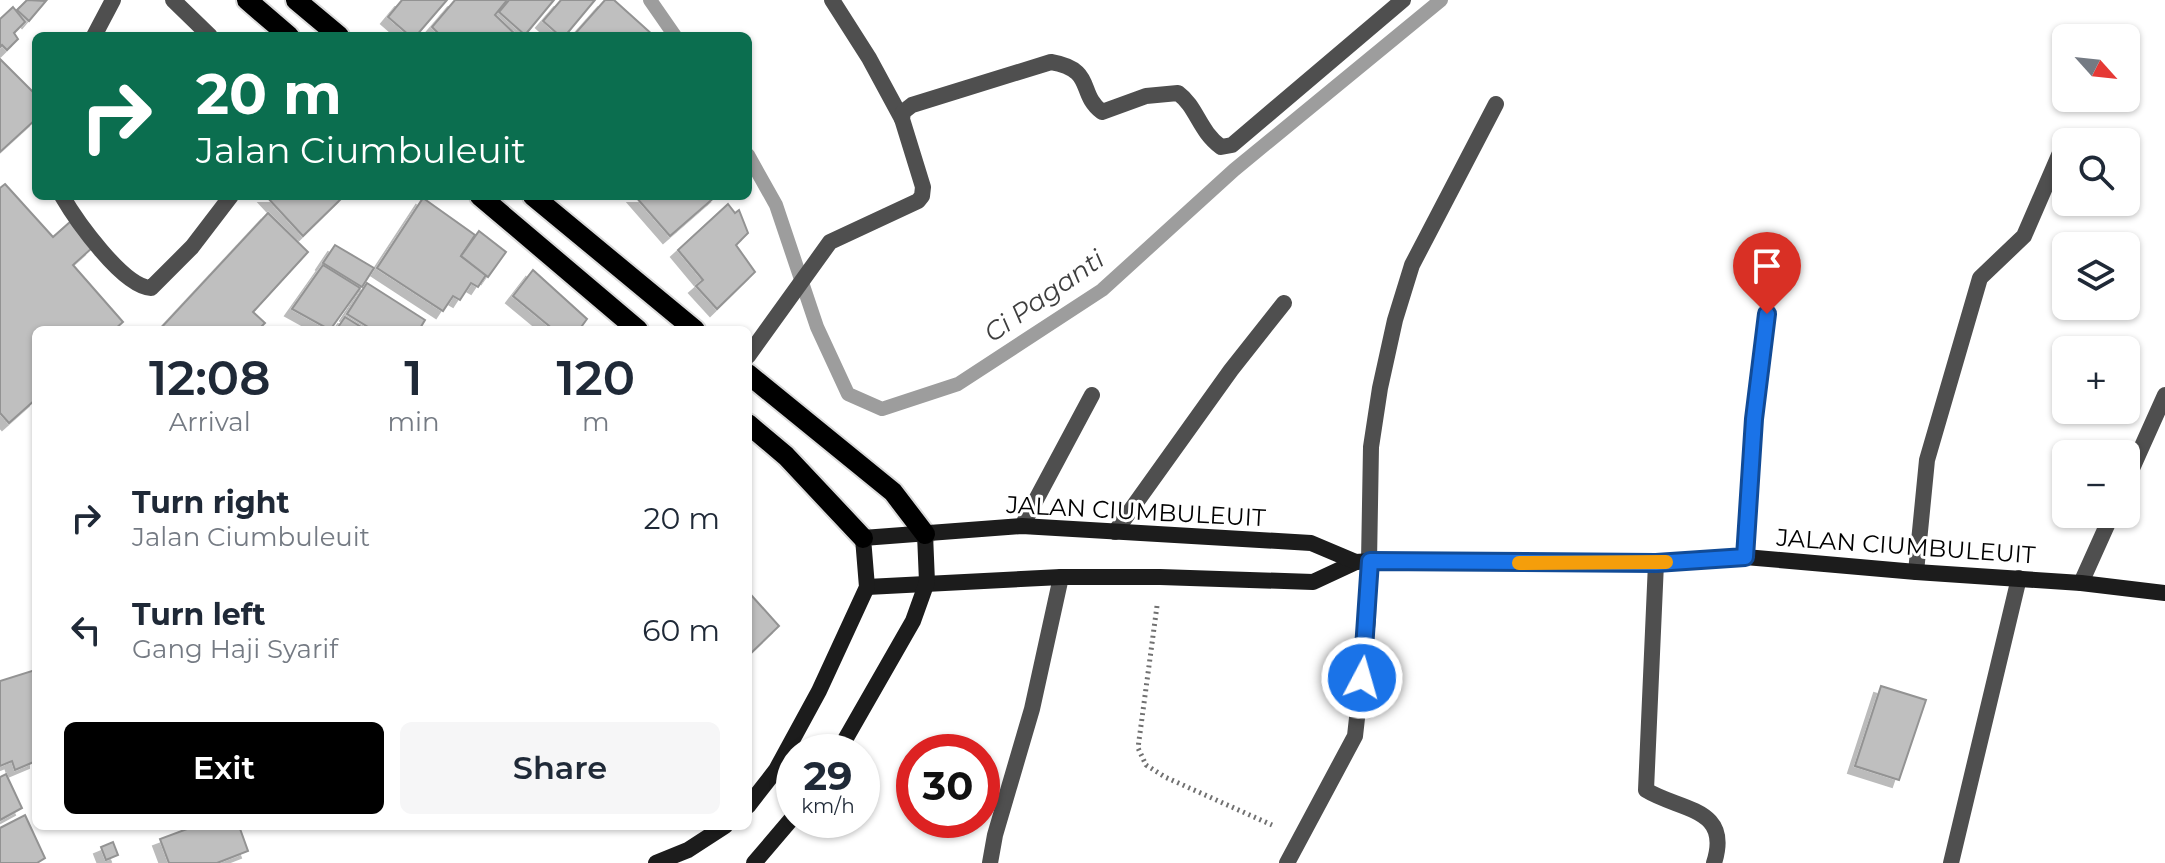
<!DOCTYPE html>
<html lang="en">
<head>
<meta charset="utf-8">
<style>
  body { margin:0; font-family:Montserrat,sans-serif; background:#f6f6f7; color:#1f2937; height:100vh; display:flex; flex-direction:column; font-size:30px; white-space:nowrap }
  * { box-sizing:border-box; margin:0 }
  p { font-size:26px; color:#747a83 }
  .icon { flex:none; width:44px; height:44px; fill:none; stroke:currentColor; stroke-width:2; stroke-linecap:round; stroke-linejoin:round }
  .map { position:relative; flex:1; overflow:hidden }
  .panel { position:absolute; left:32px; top:326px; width:720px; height:504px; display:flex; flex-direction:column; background:#fff; border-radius:12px; box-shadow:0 2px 6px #0004 }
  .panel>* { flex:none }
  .top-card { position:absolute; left:32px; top:32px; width:720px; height:168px; border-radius:12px; box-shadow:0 2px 6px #0004; background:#0b6e4f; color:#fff; overflow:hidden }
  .needle { width:52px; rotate:117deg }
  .buttons { position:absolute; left:2052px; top:24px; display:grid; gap:16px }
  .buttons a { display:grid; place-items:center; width:88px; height:88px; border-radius:12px; background:#fff; box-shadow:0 2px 6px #0004; font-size:40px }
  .speed { position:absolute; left:776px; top:734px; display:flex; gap:16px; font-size:40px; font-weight:700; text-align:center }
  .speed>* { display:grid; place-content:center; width:104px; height:104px; border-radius:50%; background:#fff; box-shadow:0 2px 6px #0004; line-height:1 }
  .speed small { font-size:20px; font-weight:400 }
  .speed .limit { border:12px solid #d22; background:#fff; color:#111 }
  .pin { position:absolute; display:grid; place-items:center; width:68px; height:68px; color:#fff; margin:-82px -34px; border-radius:50% 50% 50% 0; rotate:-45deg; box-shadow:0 0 8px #0007 }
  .pin .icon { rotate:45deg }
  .me { position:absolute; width:88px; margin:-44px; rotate:6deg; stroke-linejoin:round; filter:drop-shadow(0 0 6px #0008) }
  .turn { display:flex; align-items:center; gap:28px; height:168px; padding:0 32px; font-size:36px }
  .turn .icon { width:104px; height:104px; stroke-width:2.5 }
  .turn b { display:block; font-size:56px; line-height:68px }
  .eta { display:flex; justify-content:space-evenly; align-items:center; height:136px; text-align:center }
  .eta b { font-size:48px; font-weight:600; line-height:56px }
  .primary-button { display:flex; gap:16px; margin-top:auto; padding:16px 32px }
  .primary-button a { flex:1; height:92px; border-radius:12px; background:#000; color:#fff; font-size:32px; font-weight:600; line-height:92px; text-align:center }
  .primary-button a+a { background:#f6f6f7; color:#1f2937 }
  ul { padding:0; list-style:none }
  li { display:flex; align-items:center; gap:24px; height:112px; padding:0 32px }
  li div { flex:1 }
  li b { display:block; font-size:30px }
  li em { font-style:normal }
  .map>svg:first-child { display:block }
</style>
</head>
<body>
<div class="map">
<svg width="2165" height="863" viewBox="0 0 2165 863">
  <defs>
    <filter id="shadow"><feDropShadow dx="-7" dy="7" stdDeviation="0" flood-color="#0004"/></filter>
  </defs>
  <rect width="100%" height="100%" fill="#fff"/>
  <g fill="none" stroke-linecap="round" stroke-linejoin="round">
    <g stroke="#9d9d9d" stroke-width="14">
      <polyline points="650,0 675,36"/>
      <polyline points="748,155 776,205 817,327 848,394 882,409 958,384 1102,290 1234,170 1441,0"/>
    </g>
  </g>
  <g fill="#bfbfbf" stroke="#939393" stroke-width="2" filter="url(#shadow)">
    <polygon points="27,0 46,1 29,21 17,10"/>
    <polygon points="402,0 447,0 416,36 410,36 388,17"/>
    <polygon points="455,0 507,0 495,15 517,36 441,36 432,27"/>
    <polygon points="509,0 554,0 525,35 499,12"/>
    <polygon points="561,0 595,0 565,36 560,36 543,21"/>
    <polygon points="605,0 614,0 654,36 573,36"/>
    <polygon points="13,7 25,22 14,33 18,39 7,50 2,45 0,47 0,19"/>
    <polygon points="0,59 36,95 36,119 0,152"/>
    <polygon points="5,184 53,237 70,222 92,248 73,265 123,322 114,330 36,330 36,399 9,423 0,413 0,188"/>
    <polygon points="266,196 344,196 303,236"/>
    <polygon points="635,196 716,196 670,236"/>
    <polygon points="423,198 475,235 461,256 486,275 478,287 471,283 460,300 453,296 443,311 377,268"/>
    <polygon points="728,204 735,213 739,210 748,233 736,245 755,272 717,309 696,286 703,280 678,250"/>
    <polygon points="268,213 308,252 253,312 265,323 258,330 159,330"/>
    <polygon points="479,231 506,252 488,277 461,256"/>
    <polygon points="335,245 374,268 362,287 323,263"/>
    <polygon points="323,265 360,288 330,330 292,309"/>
    <polygon points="533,270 587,319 579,330 554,330 513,296"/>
    <polygon points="367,283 425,320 419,330 373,330 347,314"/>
    <polygon points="345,317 366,330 336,330"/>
    <polygon points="752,596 779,626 748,656 748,600"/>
    <polygon points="35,670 36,761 15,770 12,761 0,766 0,681"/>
    <polygon points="1881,686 1926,700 1899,780 1855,766"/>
    <polygon points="6,774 22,808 0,820 0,777"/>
    <polygon points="25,815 45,858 37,863 0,863 0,828"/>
    <polygon points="195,826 239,826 248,851 217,863 169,863 160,839"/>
    <polygon points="113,842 118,855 106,860 101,847"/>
  </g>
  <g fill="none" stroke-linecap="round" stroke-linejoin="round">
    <g stroke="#dbdbdb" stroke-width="24">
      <g id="primary">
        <polyline points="247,0 289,36"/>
        <polyline points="296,0 339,36"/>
        <polyline points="480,196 638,330"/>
        <polyline points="533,196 695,330"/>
        <polyline points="748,374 893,492 925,534"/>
        <polyline points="748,424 786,456 863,538"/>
      </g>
    </g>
    <polyline stroke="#717171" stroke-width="5" stroke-dasharray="2 4" stroke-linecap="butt" points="1157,606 1138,748 1146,765 1165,777 1272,825"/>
    <g stroke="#4f4f4f" stroke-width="16">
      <polyline points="173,0 210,36"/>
      <polyline points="94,36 113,0"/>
      <path d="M62,196C76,220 123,287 151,288L192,247L231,196"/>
      <polyline points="1022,526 1092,395"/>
      <polyline points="1916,572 1927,460 1980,278 2024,236 2063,146"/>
    </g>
    <g stroke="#4f4f4f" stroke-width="16">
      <polyline points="832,0 869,58 902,119"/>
      <path d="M748,356L830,242L918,201L922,196L923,187L902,119L903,112L912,105L1051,62C1096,70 1077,93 1102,112L1146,96L1178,93C1197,107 1199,131 1221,147L1232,145L1403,0"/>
      <polyline points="2126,482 2165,395"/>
      <polyline points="1115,532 1231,370 1284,303"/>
      <polyline points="1745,557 1754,419 1767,314"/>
      <path d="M1656,563L1646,790C1680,811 1732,807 1714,863"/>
      <polyline points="2081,583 2112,514"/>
      <polyline points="990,863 995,835 1032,709 1061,577"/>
      <polyline points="1287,863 1355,736 1368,619 1371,447 1380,388 1395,320 1412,265 1496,104"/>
      <polyline points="1951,863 2019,578"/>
    </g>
    <g stroke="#1c1c1c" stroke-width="16">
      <polyline points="867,587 1061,577 1160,577 1313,582 1356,562 1370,561 1656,563 1745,557 1916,572 2081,583 2165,593"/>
      <polyline points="838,752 913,621 927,582 925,534"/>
      <polyline points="748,806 776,770 819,691 867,587 863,538 1022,526 1311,543 1356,562"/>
      <polyline points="656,863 688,850 725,826"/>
      <polyline points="754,863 794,816"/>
    </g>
    <use href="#primary" stroke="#000" stroke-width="20"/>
  </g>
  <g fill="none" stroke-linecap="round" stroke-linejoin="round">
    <g stroke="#114b97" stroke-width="20">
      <polyline id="route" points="1362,678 1370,561 1656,563 1745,557 1754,419 1767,314"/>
    </g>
    <use href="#route" stroke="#1a73e8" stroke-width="14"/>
    <polyline stroke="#f59e0b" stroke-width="14" points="1519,563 1666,562"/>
  </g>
  <g text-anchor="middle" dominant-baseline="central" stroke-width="6" stroke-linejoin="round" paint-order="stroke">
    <g font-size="24" fill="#000" stroke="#fff">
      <text transform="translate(1136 511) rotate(3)">JALAN CIUMBULEUIT</text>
      <text transform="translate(1906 546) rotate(4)">JALAN CIUMBULEUIT</text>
    </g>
    <g font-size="26" font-style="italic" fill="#3e3e3e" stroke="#fff">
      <text transform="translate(1044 296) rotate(-35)">Ci Paganti</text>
    </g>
  </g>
</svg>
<div class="buttons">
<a><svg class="needle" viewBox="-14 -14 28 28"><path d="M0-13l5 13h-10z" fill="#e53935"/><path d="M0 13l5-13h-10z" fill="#747a83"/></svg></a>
<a><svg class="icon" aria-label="search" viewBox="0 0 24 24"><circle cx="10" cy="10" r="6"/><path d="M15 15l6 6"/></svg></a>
<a><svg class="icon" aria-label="layers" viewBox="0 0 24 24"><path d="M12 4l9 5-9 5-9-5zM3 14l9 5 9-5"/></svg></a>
<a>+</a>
<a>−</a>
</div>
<div class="speed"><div>29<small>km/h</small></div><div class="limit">30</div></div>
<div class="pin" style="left:1767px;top:314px;background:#d93025"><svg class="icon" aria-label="arrive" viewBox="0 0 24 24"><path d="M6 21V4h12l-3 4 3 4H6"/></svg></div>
<svg class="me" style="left:1362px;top:678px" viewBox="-20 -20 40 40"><circle r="17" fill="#1a73e8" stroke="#fff" stroke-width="3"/><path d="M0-11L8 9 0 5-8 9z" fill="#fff"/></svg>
<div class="top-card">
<div class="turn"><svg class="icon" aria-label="right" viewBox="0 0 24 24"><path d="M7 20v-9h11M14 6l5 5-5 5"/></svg><div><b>20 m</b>Jalan Ciumbuleuit</div></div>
</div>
<section class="panel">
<div class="eta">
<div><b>12:08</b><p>Arrival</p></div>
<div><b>1</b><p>min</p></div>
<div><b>120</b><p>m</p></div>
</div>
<ul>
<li><svg class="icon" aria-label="right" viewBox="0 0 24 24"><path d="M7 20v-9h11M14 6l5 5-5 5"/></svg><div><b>Turn right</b><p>Jalan Ciumbuleuit</p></div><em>20 m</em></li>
<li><svg class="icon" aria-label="left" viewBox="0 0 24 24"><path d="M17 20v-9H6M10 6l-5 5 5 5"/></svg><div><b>Turn left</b><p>Gang Haji Syarif</p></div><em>60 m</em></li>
</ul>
<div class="primary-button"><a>Exit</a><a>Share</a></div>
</section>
</div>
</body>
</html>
